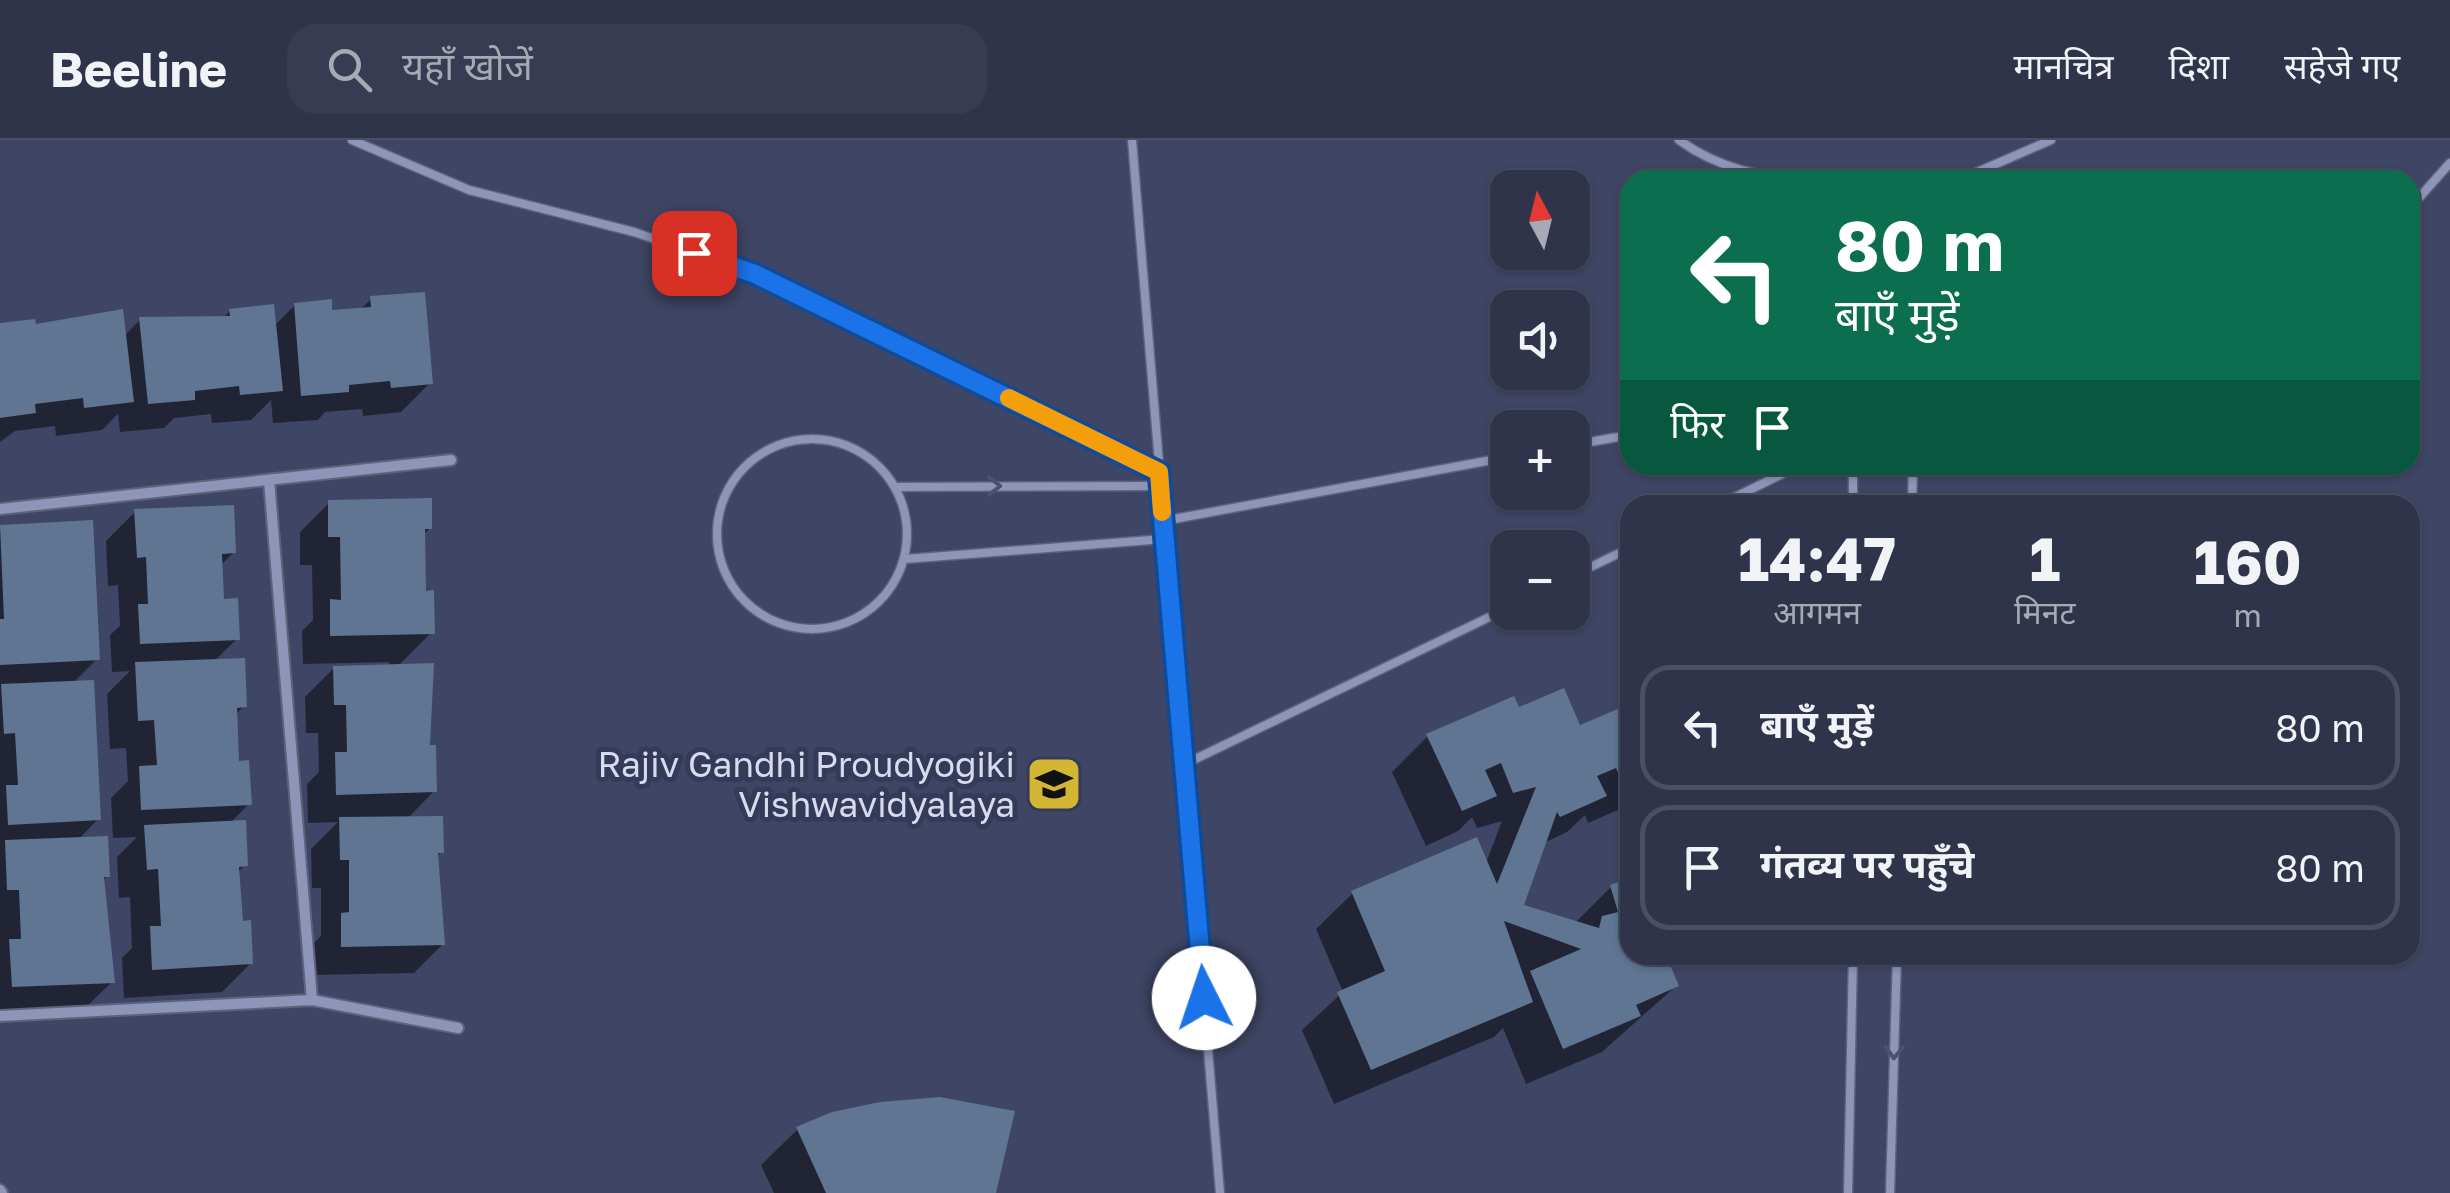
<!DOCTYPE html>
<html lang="hi">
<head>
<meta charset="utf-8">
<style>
  body { margin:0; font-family:"Golos Text","Noto Sans Devanagari",sans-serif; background:#373c52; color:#f1f3f6; height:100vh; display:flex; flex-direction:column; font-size:38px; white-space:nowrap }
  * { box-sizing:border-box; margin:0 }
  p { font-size:32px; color:#a7aab5 }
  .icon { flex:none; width:55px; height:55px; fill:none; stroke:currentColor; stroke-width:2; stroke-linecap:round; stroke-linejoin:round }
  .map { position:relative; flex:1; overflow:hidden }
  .details { position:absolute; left:1620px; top:355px; width:800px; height:470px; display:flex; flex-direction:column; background:#2f344b; border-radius:30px; box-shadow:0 2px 8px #0004,0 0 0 2px #4a4f63 }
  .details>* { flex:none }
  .guide { position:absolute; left:1620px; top:30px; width:800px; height:305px; border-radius:30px; box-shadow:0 2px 8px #0004,0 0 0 2px #4a4f63; background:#0b6e4f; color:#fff; overflow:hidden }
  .needle { width:65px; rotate:353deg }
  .tools { position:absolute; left:1490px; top:30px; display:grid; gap:20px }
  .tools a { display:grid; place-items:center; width:100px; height:100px; border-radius:20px; background:#2f344b; box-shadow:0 2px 8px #0004,0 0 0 2px #4a4f63; font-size:50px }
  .pin { position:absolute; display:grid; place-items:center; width:85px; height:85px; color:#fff; margin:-42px; border-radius:20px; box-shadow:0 5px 15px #0006 }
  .me { position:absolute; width:110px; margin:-55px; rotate:356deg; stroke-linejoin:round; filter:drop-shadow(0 0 8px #0008) }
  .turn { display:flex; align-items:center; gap:35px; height:210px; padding:0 50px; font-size:45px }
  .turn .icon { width:130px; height:130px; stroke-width:2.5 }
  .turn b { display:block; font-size:70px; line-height:85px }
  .then { display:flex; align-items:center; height:95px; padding:0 50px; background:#0003; gap:20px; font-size:38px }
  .eta { display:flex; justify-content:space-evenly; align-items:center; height:170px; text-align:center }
  .eta b { font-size:60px; font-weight:700; line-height:70px }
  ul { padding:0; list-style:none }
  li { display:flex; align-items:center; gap:30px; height:125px; margin:0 20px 15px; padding:0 30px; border:5px solid #4a4f63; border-radius:30px }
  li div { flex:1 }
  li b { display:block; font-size:38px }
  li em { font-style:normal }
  header { display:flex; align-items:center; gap:60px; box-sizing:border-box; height:140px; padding:0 50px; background:#2f344b; border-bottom:2px solid #4a4f63 }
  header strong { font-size:48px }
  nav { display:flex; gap:55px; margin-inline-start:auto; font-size:35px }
  .search { width:700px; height:90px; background:#373c52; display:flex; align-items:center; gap:25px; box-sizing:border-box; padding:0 35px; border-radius:30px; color:#a7aab5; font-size:38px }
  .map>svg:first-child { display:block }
</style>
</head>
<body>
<header>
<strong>Beeline</strong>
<div class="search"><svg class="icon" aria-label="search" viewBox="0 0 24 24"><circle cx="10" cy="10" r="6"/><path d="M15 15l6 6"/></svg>यहाँ खोजें</div>
<nav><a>मानचित्र</a><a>दिशा</a><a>सहेजे गए</a></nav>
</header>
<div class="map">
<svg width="2450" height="1053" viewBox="0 0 2450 1053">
  <rect width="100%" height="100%" fill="#3f4564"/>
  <g fill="#0007">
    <polygon points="371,159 430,243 401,272 363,276 362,269 325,272 318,280 273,283 271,260 251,280 212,283 211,274 174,278 164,288 120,292 118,274 102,290 56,296 55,286 15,291 0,302 0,186 124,196 140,180 223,178 230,171 274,186 295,165 330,173 360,170"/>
    <polygon points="329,363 430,388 423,395 424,453 432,492 398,526 427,564 434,651 407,679 441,712 436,717 443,804 414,833 313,835 313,804 321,796 321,748 312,748 311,709 338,682 308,683 307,644 319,632 318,593 306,593 305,557 334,528 389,527 389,522 303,524 302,491 313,480 312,425 300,425 300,392"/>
    <polygon points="135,372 234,412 220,426 222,462 237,499 214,521 244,566 235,575 236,623 249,664 230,683 245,725 237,733 240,783 251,823 222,852 124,858 122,818 132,808 130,757 119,758 117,717 137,697 113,698 111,658 128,641 126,608 110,609 107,554 130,531 112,532 110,495 120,486 118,445 108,446 106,401"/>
    <polygon points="90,383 97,519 73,543 98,679 78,700 107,736 102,741 112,842 83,870 0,874 0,387"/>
    <polygon points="1626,568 1630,578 1630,659 1618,670 1588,683 1585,675 1567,692 1544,703 1521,766 1575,783 1611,747 1630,740 1630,815 1689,815 1668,826 1676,846 1602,912 1526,944 1503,888 1494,897 1334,964 1302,890 1343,852 1316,789 1353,753 1486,723 1502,681 1477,688 1472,677 1458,691 1426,706 1392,632 1428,596 1518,570 1579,588"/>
    <polygon points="798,989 993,1053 774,1053 761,1025"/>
  </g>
  <g fill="#5f7592">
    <polygon points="425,152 433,244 391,248 390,241 349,245 349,252 301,256 294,163 332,159 332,170 371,167 370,156"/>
    <polygon points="274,164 283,251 240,255 239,246 195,251 195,260 148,264 139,177 230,176 229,169"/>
    <polygon points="123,169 134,262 84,268 83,258 35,264 36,273 0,278 0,183 35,179 36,184"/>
    <polygon points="432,358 432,389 425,389 426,451 434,450 435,494 330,496 330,459 341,460 340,397 328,397 328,360"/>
    <polygon points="234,365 236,413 222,414 224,459 238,458 240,500 140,504 138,464 148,464 146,417 137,418 134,369"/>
    <polygon points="93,380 100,520 0,525 0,479 4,479 0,385"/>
    <polygon points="245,518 247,567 237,568 239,621 249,620 252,665 141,670 139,626 157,625 154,580 138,581 135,522"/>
    <polygon points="434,523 430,605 436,605 437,652 336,655 335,612 347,612 346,565 334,565 333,526"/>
    <polygon points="94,540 101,680 8,685 6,645 18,645 15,593 4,594 1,544"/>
    <polygon points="1564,548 1580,585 1627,565 1630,646 1625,649 1616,628 1597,636 1607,656 1560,677 1557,672 1524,765 1599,788 1602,776 1618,772 1610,745 1630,738 1630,815 1666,815 1679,846 1636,865 1641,876 1563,909 1530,831 1581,809 1504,781 1533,862 1371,930 1337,852 1385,831 1351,751 1477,697 1497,744 1536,647 1513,653 1501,623 1485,630 1497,656 1462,671 1426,594 1514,556 1519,567"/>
    <polygon points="443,676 444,713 438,713 445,805 341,807 341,773 349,772 349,720 340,720 339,677"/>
    <polygon points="246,680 248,726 239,727 243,781 251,780 253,824 152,830 150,786 161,786 158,729 147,730 144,685"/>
    <polygon points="108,696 110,737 104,737 115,843 12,847 9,799 21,799 19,750 7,750 5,700"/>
    <polygon points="940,957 1015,971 996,1053 826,1053 796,987 832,972 880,962"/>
  </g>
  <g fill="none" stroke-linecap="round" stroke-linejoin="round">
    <g stroke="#5e637d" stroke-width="11">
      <g id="service">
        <polyline points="352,0 469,50 634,92 755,134 1159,331"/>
        <polyline points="1132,0 1220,1053"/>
        <path d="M1679,0C1716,27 1763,39 1809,40"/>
        <polyline points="1959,40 2051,0"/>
        <polyline points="2410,68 2450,23"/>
        <circle cx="812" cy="394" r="95"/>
        <polyline points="1572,305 1630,295"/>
        <polyline points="1853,325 1853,365"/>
        <polyline points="896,347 1160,346"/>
        <polyline points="1719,365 1782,334 1785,325"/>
        <polyline points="1912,365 1913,325"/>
        <polyline points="1163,381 1508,317"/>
        <polyline points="905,419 1164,399"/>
        <polyline points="1572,436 1630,408"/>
        <polyline points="1185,624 1508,468"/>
        <polyline points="1848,1053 1853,815"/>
        <polyline points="1890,1053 1897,815"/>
      </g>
    </g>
    <g stroke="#5e637d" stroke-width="14">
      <g id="minor">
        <polyline points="269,340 312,860"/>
        <polyline points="0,369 451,320"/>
        <polyline points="0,876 312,860 458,888"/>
        <polyline points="0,1050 2,1053"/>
      </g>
    </g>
    <use href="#service" stroke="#8d95b8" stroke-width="8"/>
    <use href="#minor" stroke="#8d95b8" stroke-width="10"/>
  </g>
  <defs><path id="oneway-chevron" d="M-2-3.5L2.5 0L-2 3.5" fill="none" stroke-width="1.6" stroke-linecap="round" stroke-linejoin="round" transform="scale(2.5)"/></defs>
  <g stroke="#4b5170">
    <use href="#oneway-chevron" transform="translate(994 346)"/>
    <use href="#oneway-chevron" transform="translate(1894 912) rotate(92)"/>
  </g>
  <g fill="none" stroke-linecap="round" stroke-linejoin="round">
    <g stroke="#114b97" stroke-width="25">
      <polyline id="route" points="694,113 755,134 1159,332 1204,858"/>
    </g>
    <use href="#route" stroke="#1a73e8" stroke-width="18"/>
    <polyline stroke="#f59e0b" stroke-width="18" points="1009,258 1159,332 1162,372"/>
  </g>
  <defs>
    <g id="university-square" transform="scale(2.875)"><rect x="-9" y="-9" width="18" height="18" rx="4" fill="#d4b635" stroke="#353a58"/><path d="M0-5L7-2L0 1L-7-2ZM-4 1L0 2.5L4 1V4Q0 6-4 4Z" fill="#111"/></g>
  </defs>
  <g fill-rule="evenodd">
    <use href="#university-square" x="1054" y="644"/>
  </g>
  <g text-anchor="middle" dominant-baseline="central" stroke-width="10" stroke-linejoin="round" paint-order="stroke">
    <g font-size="35" fill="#d6dbee" stroke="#353a58" text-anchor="end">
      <text x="1015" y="624">Rajiv Gandhi Proudyogiki<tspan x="1015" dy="40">Vishwavidyalaya</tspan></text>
    </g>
  </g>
</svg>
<div class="tools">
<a><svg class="needle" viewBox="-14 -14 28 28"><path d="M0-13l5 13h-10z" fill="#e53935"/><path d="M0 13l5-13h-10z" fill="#a7aab5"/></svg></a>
<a><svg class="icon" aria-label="sound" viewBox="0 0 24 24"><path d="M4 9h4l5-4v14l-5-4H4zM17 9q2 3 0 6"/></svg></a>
<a>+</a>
<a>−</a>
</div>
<div class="pin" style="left:694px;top:113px;background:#d93025"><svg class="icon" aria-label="arrive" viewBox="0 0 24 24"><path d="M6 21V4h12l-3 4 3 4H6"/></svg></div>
<svg class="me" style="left:1204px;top:858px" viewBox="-20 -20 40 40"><circle r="19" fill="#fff"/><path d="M0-13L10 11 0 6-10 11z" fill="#1a73e8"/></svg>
<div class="guide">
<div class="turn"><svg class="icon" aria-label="left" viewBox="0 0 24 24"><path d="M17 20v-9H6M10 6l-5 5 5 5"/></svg><div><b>80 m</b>बाएँ मुड़ें</div></div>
<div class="then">फिर<svg class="icon" aria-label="arrive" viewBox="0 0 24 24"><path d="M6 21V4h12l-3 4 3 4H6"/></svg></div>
</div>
<section class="details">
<div class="eta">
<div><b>14:47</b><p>आगमन</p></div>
<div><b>1</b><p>मिनट</p></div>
<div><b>160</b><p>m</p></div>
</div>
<ul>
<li><svg class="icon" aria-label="left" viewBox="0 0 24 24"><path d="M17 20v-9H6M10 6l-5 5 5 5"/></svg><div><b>बाएँ मुड़ें</b></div><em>80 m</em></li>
<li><svg class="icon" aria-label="arrive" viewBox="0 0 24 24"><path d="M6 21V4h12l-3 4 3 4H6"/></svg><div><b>गंतव्य पर पहुँचे</b></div><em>80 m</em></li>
</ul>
</section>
</div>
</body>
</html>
